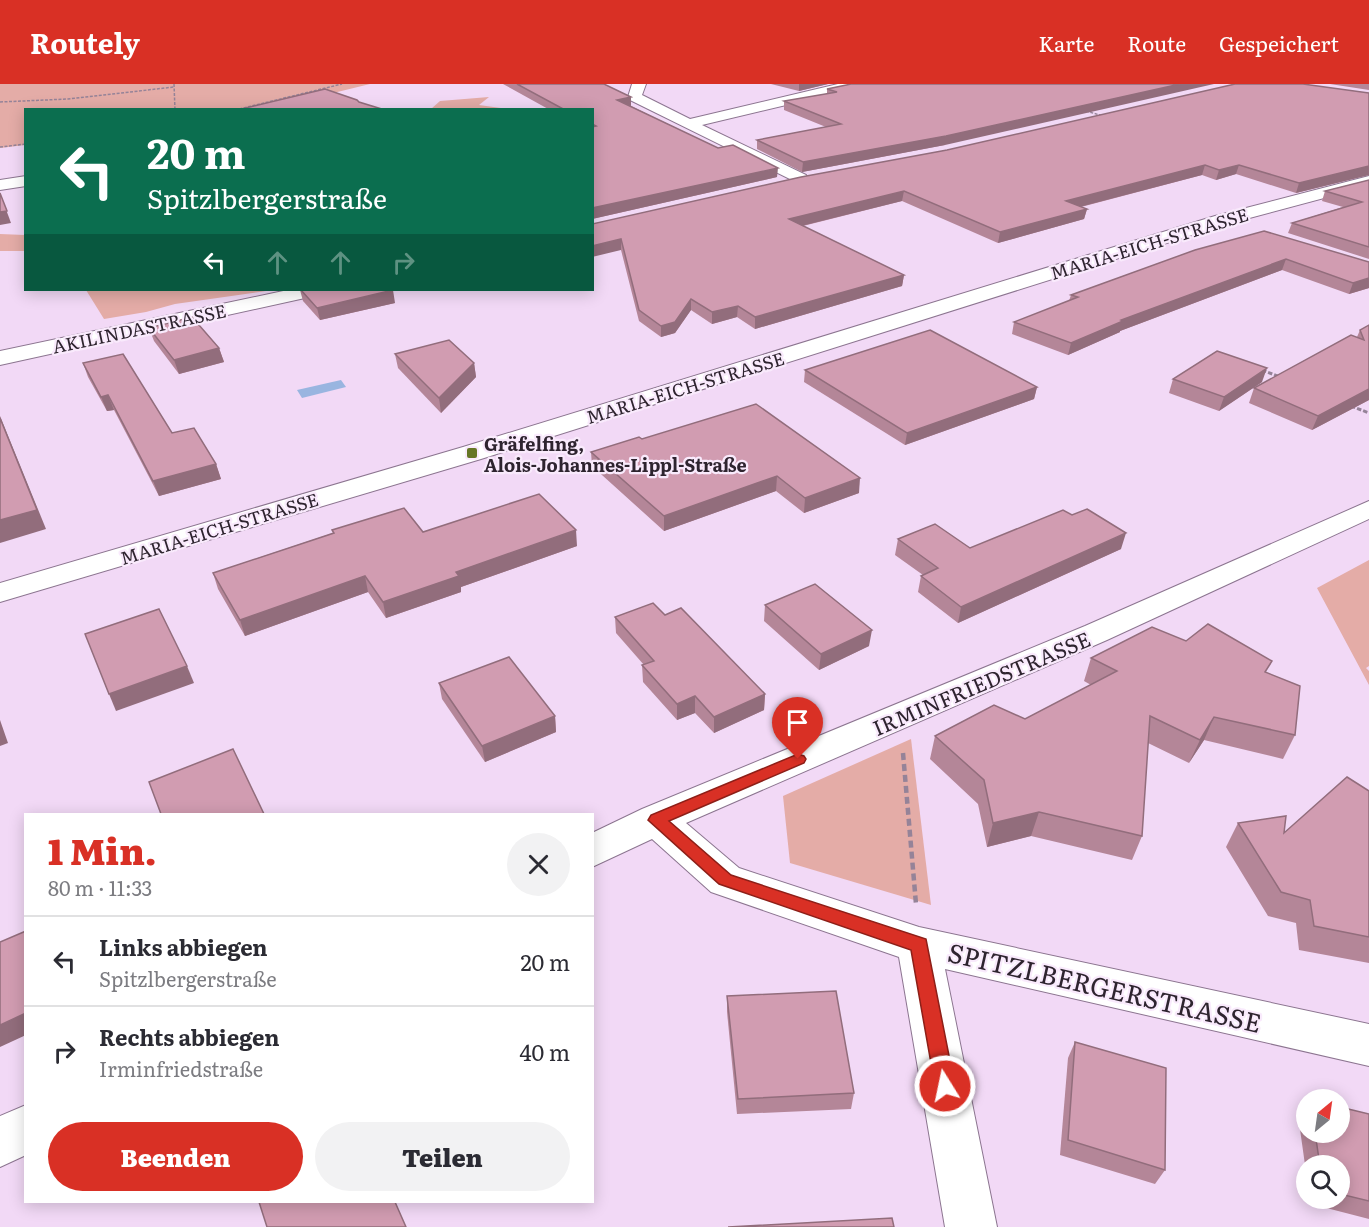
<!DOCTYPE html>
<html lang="de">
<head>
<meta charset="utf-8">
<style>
  body { margin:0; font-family:Literata,serif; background:#f2f2f3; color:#2b2b33; height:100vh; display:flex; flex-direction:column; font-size:22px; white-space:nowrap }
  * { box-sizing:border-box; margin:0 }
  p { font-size:20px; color:#7c7c81 }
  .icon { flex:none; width:33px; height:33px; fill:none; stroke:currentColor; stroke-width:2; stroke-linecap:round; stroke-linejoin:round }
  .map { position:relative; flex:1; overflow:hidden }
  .details { position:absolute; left:24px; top:729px; width:570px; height:390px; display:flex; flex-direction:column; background:#fff; border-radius:0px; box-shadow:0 3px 15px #0003 }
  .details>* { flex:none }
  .top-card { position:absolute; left:24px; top:24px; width:570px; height:183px; border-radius:0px; box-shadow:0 3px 15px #0003; background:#0b6e4f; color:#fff; overflow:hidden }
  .needle { width:39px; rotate:29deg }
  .controls { position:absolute; left:1296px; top:1005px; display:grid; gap:12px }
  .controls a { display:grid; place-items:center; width:54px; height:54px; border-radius:50%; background:#fff; box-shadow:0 3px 15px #0003; font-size:30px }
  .pin { position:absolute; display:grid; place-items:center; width:51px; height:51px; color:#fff; margin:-62px -26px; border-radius:50% 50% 50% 0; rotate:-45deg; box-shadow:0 0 6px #0007 }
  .pin .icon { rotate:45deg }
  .me { position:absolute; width:66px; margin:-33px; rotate:350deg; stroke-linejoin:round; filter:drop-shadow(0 0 4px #0008) }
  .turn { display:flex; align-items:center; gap:21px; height:126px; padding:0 24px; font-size:27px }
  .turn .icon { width:78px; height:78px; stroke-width:2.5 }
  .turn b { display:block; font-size:42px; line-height:51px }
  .lanes { display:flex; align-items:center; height:57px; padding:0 24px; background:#0003; justify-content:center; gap:30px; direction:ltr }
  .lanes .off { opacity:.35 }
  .round { display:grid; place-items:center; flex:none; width:63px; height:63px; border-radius:32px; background:#f2f2f3 }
  .overview { display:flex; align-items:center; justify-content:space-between; height:102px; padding:0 24px }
  h1 { font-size:36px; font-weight:800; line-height:45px; color:#d93025 }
  .button { display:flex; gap:12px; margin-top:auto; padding:12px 24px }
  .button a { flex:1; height:69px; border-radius:36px; background:#d93025; color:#fff; font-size:24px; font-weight:800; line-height:69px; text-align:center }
  .button a+a { background:#f2f2f3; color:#2b2b33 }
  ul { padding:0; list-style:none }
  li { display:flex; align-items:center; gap:18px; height:90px; padding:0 24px; border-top:2px solid #e1e1e2 }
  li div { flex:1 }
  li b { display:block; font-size:22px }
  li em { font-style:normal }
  header { display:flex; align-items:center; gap:36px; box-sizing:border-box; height:84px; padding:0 30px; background:#d93025; color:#fff }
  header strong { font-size:28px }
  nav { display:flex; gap:33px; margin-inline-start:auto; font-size:21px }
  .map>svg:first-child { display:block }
</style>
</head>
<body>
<header>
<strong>Routely</strong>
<nav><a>Karte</a><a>Route</a><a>Gespeichert</a></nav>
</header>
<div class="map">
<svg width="1369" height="1143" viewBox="0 0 1369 1143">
  <rect width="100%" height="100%" fill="#f2d9f6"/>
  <g fill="#e4aca7">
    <polygon points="0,0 370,0 268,25 26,26 25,61 0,64"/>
    <polygon points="489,13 479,21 508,25 431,25 440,17"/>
    <polygon points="0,150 25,151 25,167 0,167"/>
    <polygon points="86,206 273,206 175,220 146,228 104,235"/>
    <polygon points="1369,476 1369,582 1366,584 1369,587 1369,601 1317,504"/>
    <polygon points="911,655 931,821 790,779 783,712"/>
  </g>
  <polygon fill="#99b5e0" points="341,296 346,303 302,314 297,306"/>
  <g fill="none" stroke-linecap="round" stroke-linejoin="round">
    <g stroke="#8c7590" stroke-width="2">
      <g id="minor">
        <polygon points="632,0 646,0 642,11 690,35 838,0 864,0 862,3 702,41 806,91 808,95 806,99 800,100 630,16 628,13"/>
        <polygon points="26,92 26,102 0,106 0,96"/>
        <polygon points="1369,92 1369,102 1227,140 481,375 0,518 0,499 463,363 1215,132"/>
        <polygon points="288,206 324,206 321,210 314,212 0,281 0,267"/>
        <polygon points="1369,417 1369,435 1107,556 686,739 739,784 919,843 1369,940 1369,982 945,885 997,1143 945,1143 899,873 711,808 652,755 592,783 592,749 642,725 1085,542"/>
        <polygon points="26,1021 26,1071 0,1083 0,1032"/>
      </g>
    </g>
    <g stroke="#958398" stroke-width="1.5" stroke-dasharray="3 1.5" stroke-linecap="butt">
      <polyline points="174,0 175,26"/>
      <polyline points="0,18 68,15 174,3"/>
      <polyline points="235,26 342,0"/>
      <polyline points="1086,27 1103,32"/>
      <polyline points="0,63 26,60"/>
    </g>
    <g stroke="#958398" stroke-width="3" stroke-dasharray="4.5 2" stroke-linecap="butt">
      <polyline points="1262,286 1280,293"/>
      <polyline points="1351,322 1369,329"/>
    </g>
    <polyline stroke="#958398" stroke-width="4.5" stroke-dasharray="7 4" stroke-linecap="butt" points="903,669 916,820"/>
    <use href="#minor" fill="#fff" fill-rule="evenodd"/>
  </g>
  <g fill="#b48698">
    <polygon points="503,0 604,0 631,13 631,22 777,93 592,135 592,26 550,26"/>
    <polygon points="771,0 828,0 799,7"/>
    <polygon points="851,0 945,61 802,88 757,65 757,56 826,43 784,26 784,17 827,10 827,5"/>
    <polygon points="1330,0 1369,0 1369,6"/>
    <polygon points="1369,9 1369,91 1296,109 1236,90 1216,96 1202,91 1081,123 1087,125 1084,135 998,159 902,117 803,142 904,191 902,202 755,245 737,233 712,240 691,226 675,249 661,253 639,237 621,166 592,140"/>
    <polygon points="1369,96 1369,175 1288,149 1292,139 1343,123 1322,117 1325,107"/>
    <polygon points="1195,166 1369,178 1369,204 1349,210 1282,186 1120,247 1120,248 1068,271 1012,250 1014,238 1069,217 1071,211"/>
    <polygon points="300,206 395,219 320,236 303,217"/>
    <polygon points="1369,241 1369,316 1312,346 1249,319 1254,304 1357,253 1360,246"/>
    <polygon points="149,244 219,264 224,278 179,290 154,257"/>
    <polygon points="395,270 474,279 476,293 441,329 398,284"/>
    <polygon points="83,279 172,349 216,380 221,395 159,412 114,326 107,327 88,293"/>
    <polygon points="805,286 1037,303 1034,315 905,361 804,298"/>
    <polygon points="1173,295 1262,298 1219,327 1169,309"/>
    <polygon points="642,355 859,409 804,429 776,407 664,447 592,382 591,368"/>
    <polygon points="332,446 423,448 577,462 461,503 461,508 386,534 368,508 245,552 218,505 213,489 333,449"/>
    <polygon points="898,455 970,464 1121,465 958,539 918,508 921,492 923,491 895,471"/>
    <polygon points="765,521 869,562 819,586 764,537"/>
    <polygon points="665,531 765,610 764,626 714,649 695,629 677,636 643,598 642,581 644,581 616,549 615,533"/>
    <polygon points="1186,557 1267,589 1295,651 1283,675 1204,656 1189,679 1148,659 1142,752 1132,776 1031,752 987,763 978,720 930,675 935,652 1025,635 1091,601 1084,597 1091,574"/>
    <polygon points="439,599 555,632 556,648 485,678 442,615"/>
    <polygon points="1369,707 1369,879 1299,866 1296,839 1268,832 1226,763 1238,739 1284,749"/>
    <polygon points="727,912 854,1009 851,1025 737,1030 727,928"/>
    <polygon points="1075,958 1165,1086 1155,1100 1060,1071 1068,974"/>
    <polygon points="1306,1021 1306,1048 1340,1048 1369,1030 1369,1135 1311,1120 1310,1114 1340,1114 1340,1082 1306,1082 1306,1088 1298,1031"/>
  </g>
  <g fill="#926d7c">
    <polygon points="799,0 828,0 799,7"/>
    <polygon points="1180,0 1214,0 945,61 802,88 803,78"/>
    <polygon points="631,13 631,22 617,16"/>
    <polygon points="1205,81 1202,91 1064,127 1066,117"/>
    <polygon points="1239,81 1236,90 1216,96 1219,86"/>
    <polygon points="1369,82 1369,91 1296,109 1299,99"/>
    <polygon points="778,84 777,93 592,135 592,124"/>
    <polygon points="904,107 902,117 789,145 789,135"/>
    <polygon points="0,109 11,139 0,141"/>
    <polygon points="1087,125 1084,135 998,159 1000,148"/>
    <polygon points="621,155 621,166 592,173 592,162"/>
    <polygon points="1286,175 1282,186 1120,247 1120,248 1068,271 1071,259 1121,236"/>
    <polygon points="904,191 902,202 755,245 755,233"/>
    <polygon points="1369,194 1369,204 1349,210 1353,199"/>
    <polygon points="393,206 395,219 320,236 317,224"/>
    <polygon points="691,215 691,226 675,249 661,253 661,242"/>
    <polygon points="738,222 737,233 712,240 712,228"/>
    <polygon points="219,264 224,278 179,290 174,276"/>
    <polygon points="474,279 476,293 441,329 439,314"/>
    <polygon points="1267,284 1262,298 1219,327 1224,313"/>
    <polygon points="1037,303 1034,315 905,361 907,349"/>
    <polygon points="1369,305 1369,316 1312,346 1318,332"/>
    <polygon points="108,311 114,326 107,327 101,313"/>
    <polygon points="0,332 46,445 0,459"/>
    <polygon points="216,380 221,395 159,412 153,397"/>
    <polygon points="777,392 776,407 664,447 664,432"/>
    <polygon points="860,394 859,409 804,429 805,414"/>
    <polygon points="576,446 577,462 461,503 461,508 386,534 383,518 456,488"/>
    <polygon points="1126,449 1121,465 958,539 961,523"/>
    <polygon points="365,492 368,508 245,552 240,536"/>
    <polygon points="872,546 869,562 819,586 821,570"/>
    <polygon points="187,582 194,599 116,627 109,610"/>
    <polygon points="765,610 764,626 714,649 714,633"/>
    <polygon points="695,612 695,629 677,636 677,620"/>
    <polygon points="555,632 556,648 485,678 482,662"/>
    <polygon points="1214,633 1204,656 1189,679 1200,656"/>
    <polygon points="0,636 8,659 0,662"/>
    <polygon points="1039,728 1031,752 987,763 993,739"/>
    <polygon points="26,929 26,951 0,963 0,941"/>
  </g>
  <g fill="#d19cb1" stroke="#926d7c" stroke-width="1.5">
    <polygon points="517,0 604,0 631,13 617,16 718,64 733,61 778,84 592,124 592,43 596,42 592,40 592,26 565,26"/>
    <polygon points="851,0 1180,0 946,52 803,78 757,56 841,40 784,17 837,8 827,5"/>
    <polygon points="1235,0 1303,0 1369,9 1369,82 1299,99 1239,81 1219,86 1205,81 1066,117 1087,125 1000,148 904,107 789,135 904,191 755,233 738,222 712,228 691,215 675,238 661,242 639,226 621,155 592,162 592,140 801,93 947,66"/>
    <polygon points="325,5 357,16 359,18 385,26 237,26"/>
    <polygon points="1369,96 1369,163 1292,139 1362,118 1325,107"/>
    <polygon points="0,109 7,127 0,128"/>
    <polygon points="1264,147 1369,178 1369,194 1353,199 1286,175 1121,236 1123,237 1071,259 1014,238 1078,213 1071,211 1195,166"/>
    <polygon points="301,206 393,206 317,224"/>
    <polygon points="192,233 219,264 174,276 149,244"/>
    <polygon points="1369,241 1369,305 1318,332 1254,304 1351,251 1364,256 1360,246"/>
    <polygon points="930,246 1037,303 907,349 805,286"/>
    <polygon points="449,256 474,279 439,314 395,270"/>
    <polygon points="1217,267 1267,284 1224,313 1173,295"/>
    <polygon points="123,270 172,349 194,344 216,380 153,397 108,311 101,313 83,279"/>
    <polygon points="756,320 860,394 805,414 777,392 664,432 591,368 639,353 642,355"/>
    <polygon points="0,334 37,426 0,436"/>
    <polygon points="539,410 576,446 456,488 459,492 383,518 365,492 240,536 213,489 334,449 332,446 404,424 423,448"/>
    <polygon points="1087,425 1126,449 961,523 921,492 938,484 898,455 935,440 970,464 1063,426 1072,431"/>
    <polygon points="815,500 872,546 821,570 765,521"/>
    <polygon points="653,519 665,531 681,524 765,610 714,633 695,612 677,620 642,581 654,577 615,533"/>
    <polygon points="159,525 187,582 109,610 85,550"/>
    <polygon points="1208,540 1272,577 1265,588 1300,602 1295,651 1214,633 1200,656 1150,632 1142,752 1039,728 993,739 984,696 935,652 994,621 1025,635 1117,587 1091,574 1152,543 1186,557"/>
    <polygon points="509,573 555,632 482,662 439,599"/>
    <polygon points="233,665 264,730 161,730 149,698"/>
    <polygon points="1347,693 1369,707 1369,853 1314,842 1310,816 1281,808 1238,739 1286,732 1284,749"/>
    <polygon points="26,847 26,929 0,941 0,858"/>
    <polygon points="836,907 854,1009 738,1015 727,912"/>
    <polygon points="1075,958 1166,984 1165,1086 1068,1056"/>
    <polygon points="1340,1023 1369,1030 1369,1117 1340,1110 1340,1082 1320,1082 1315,1048 1340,1048"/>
    <polygon points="259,1118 395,1118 406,1143 267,1143"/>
    <polygon points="892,1134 894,1143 728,1143"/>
  </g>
  <polygon fill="#d93025" stroke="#8d1f18" stroke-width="1.5" points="798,670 804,672 806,675 804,679 669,737 731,791 926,855 955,1002 952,1009 945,1011 938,1009 935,1002 911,866 719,800 648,736 651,731"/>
  <rect fill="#667625" stroke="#f9eafc" stroke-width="2" x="466" y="363" width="12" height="12" rx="3"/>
  <g text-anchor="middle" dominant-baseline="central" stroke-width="4.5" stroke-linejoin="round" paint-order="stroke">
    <g font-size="18" fill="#2e242f" stroke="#f9eafc">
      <text transform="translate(1149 159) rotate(-17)">MARIA-EICH-STRASSE</text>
      <text transform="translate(139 244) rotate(-12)">AKILINDASTRASSE</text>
      <text transform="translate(685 303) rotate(-17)">MARIA-EICH-STRASSE</text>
      <text transform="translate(219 444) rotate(-17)">MARIA-EICH-STRASSE</text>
    </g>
    <g font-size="18" font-weight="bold" fill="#2e242f" stroke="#f9eafc" text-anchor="start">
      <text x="484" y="359">Gräfelfing,<tspan x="484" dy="21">Alois-Johannes-Lippl-Straße</tspan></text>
    </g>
    <g font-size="21" fill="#2e242f" stroke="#f9eafc">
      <text transform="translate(981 598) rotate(-23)">IRMINFRIEDSTRASSE</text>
    </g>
    <g font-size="26" fill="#2e242f" stroke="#f9eafc">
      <text transform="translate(1105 902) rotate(13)">SPITZLBERGERSTRASSE</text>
    </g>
  </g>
</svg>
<div class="controls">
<a><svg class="needle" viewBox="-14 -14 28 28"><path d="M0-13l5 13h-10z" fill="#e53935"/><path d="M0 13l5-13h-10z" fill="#7c7c81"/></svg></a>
<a><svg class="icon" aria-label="search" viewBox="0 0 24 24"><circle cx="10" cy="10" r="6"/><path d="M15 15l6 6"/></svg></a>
</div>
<div class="pin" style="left:798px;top:675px;background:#d93025"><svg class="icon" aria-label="arrive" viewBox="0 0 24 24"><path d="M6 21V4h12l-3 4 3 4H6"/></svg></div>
<svg class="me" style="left:945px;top:1002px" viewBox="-20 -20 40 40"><circle r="17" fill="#d93025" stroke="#fff" stroke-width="3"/><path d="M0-11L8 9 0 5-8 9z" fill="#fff"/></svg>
<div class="top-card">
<div class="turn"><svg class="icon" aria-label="left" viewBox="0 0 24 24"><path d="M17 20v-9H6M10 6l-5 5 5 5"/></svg><div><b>20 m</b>Spitzlbergerstraße</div></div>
<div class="lanes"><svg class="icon" aria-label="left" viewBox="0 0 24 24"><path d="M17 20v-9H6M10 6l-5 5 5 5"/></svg><svg class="icon off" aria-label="ahead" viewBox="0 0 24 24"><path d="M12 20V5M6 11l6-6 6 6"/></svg><svg class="icon off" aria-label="ahead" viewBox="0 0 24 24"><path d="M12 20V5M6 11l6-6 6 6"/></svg><svg class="icon off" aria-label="right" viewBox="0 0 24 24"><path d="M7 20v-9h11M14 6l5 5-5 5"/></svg></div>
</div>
<section class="details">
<div class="overview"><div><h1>1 Min.</h1><p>80 m · 11:33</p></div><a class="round"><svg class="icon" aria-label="close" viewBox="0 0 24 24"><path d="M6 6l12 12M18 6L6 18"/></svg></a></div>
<ul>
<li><svg class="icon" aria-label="left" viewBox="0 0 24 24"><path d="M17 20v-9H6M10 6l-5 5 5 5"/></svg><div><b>Links abbiegen</b><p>Spitzlbergerstraße</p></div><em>20 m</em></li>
<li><svg class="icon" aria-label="right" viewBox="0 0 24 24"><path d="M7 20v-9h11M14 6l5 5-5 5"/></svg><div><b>Rechts abbiegen</b><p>Irminfriedstraße</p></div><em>40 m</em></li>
</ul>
<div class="button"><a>Beenden</a><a>Teilen</a></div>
</section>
</div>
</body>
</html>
